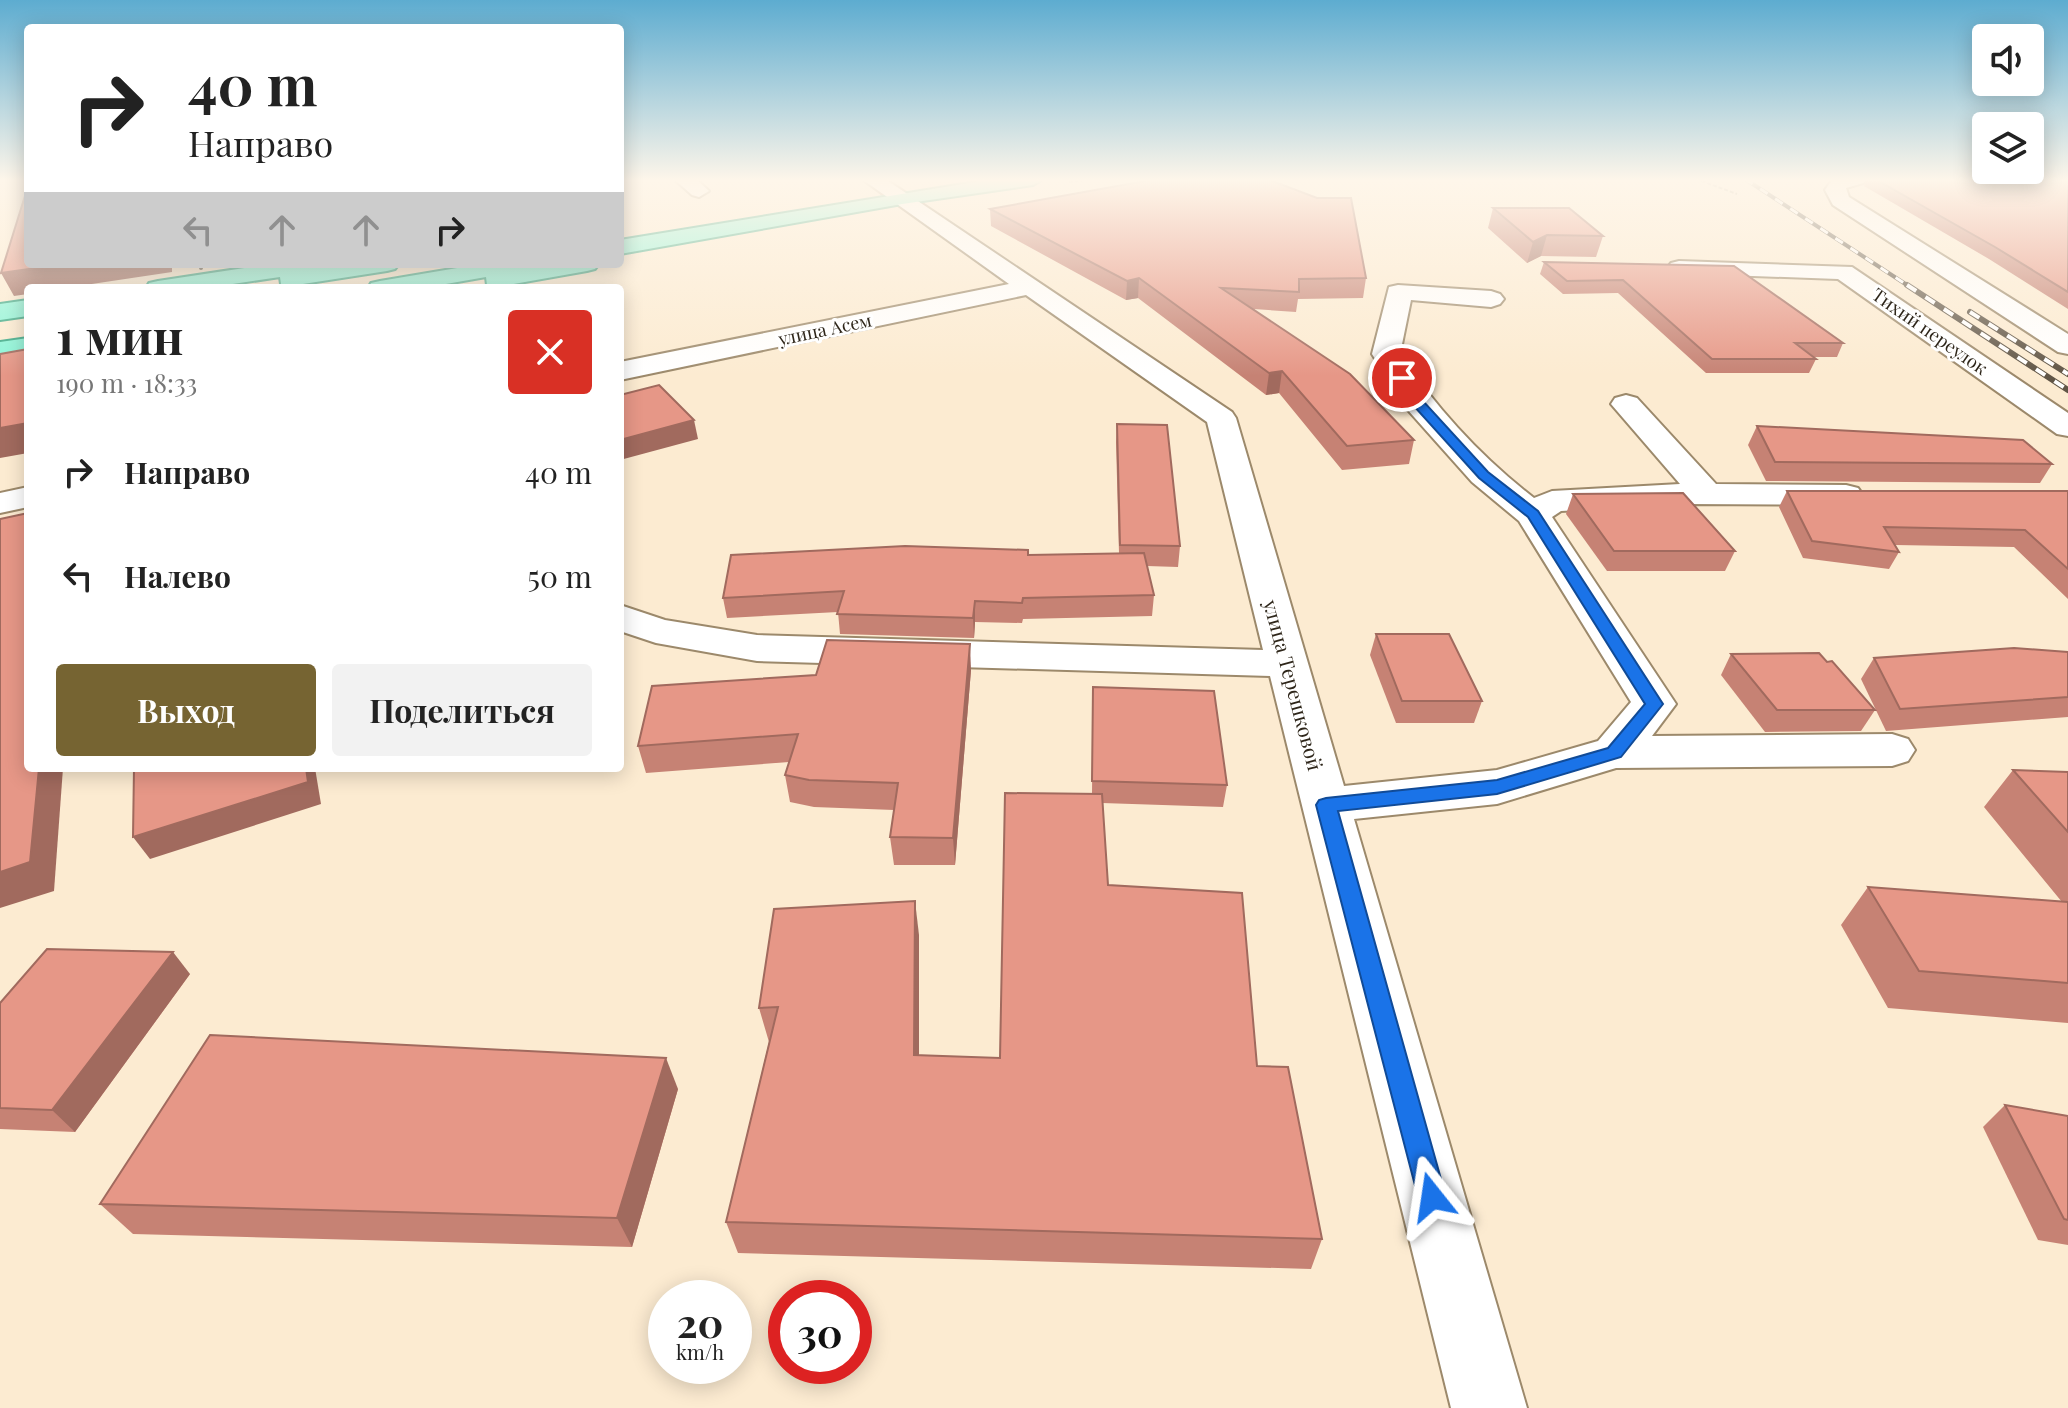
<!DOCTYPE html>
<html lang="ru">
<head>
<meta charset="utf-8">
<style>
  body { margin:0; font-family:"Playfair Display",serif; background:#f2f2f2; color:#222; height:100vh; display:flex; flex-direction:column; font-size:30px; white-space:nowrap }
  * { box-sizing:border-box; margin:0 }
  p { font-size:26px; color:#767676 }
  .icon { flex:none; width:44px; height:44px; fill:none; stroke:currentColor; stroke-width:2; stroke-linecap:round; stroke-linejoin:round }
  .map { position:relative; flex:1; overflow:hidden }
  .drawer { position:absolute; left:24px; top:284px; width:600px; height:488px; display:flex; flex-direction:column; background:#fff; border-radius:8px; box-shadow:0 4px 20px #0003 }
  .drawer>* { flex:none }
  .top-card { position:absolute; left:24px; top:24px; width:600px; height:244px; border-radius:8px; box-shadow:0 4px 20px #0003; background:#fff; color:#222; overflow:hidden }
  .controls { position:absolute; left:1972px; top:24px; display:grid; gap:16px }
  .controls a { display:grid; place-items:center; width:72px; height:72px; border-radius:8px; background:#fff; box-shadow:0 4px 20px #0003; font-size:40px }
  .speed { position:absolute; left:648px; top:1280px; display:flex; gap:16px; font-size:40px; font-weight:700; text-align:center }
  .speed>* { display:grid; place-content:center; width:104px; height:104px; border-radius:50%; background:#fff; box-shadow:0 4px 20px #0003; line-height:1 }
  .speed small { font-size:20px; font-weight:400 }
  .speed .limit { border:12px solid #d22; background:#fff; color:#111 }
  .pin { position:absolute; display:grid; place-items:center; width:68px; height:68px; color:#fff; margin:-34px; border:4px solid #fff; border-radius:50%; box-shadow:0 2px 8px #0007 }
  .me { position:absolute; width:88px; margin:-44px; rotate:345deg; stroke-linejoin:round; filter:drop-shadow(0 0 6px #0008) }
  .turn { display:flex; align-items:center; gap:28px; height:168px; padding:0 32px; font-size:36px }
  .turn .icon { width:104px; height:104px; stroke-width:2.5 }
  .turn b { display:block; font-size:56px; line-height:68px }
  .lanes { display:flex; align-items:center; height:76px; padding:0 32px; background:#0003; justify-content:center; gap:40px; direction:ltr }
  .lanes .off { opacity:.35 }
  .round { display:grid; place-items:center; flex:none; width:84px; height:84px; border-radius:8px; background:#f2f2f2 }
  .overview { display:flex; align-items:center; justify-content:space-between; height:136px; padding:0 32px }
  h1 { font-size:48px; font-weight:700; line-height:60px }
  .action { display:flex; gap:16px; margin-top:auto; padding:16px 32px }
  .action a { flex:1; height:92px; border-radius:8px; background:#766432; color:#fff; font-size:32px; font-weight:700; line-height:92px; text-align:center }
  .action a+a { background:#f2f2f2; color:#222 }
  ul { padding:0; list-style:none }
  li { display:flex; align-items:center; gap:24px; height:104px; padding:0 32px }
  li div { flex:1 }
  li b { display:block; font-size:30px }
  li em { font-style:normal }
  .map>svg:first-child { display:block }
</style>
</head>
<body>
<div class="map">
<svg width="2068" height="1408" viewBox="0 0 2068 1408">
  <rect width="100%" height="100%" fill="#fcebd1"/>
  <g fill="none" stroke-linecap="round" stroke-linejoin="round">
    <g stroke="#9c896b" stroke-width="4">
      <g id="minor">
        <polygon points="674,179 696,179 709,191 699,197 692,195"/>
        <path d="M862,179H885L1232,412L1236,418L1344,786L1497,770L1598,741L1631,702L1519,521L1472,482L1406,408L1372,354L1389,287L1398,285L1491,291L1500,294L1504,299L1500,304L1491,307L1411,300L1400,354C1437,409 1481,457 1534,498L1552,491L1680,484L1611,404L1615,398L1626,395L1637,398L1716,484L1846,485L1858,488L1863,495L1858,502L1846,505L1686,504L1561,511L1552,517L1676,704L1652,736L1892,734L1908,739L1915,750L1908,761L1892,766L1616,768L1497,804L1354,819L1527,1408H1451L1270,676L757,661L656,643L620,631V605L665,620L757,635L1263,650L1207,422L1026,295L620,380V362L1009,284Z"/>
        <polygon points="1866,179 1863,183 1846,188 1849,197 2068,334 2068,354 2058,352 1833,205 1825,190 1832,180"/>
        <polygon points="1679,261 1852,267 2068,413 2068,436 2057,434 1838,279 1671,273 1667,268 1671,263"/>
        <polygon points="28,487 28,507 0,513 0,493"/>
      </g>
    </g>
    <g stroke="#36a885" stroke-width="4">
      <g id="major">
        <polygon points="994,179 1043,179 1033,185 902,204 620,254 620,240"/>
        <polygon points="270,264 329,264 327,266 399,264 395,269 387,271 290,286 281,284 280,277 206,288 146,288 149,283 158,281"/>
        <polygon points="481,264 535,264 533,266 599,264 595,269 587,271 496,287 487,285 486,277 423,288 368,288 371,283 380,281"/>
        <polygon points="28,300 28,316 0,320 0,304"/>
        <polygon points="28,338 28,354 0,358 0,342"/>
      </g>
    </g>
    <g stroke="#948774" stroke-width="2" stroke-dasharray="4 2" stroke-linecap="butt">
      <polyline points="1696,179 1737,194"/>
      <polyline points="1069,182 1097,179"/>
    </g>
    <use href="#minor" fill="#fff" fill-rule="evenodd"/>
    <use href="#major" fill="#89f5d8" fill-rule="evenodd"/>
    <g stroke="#605546" stroke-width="4">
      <g id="rail-far1">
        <polyline points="1745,179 1910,287"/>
        <polyline points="201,264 201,268"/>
      </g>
    </g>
    <g stroke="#605546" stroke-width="6">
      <g id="rail">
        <polyline points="1907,285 2068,390"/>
        <polyline points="1970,312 2068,374"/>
      </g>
    </g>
    <use href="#rail-far1" stroke="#fff" stroke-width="3" stroke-dasharray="9" stroke-linecap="butt"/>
    <use href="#rail" stroke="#fff" stroke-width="4" stroke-dasharray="11" stroke-linecap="butt"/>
  </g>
  <g fill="#c68274">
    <polygon points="1867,179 2068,179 2068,309 1989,259 1864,186"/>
    <polygon points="1493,208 1603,236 1596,257 1541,256 1527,263 1488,228"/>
    <polygon points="990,209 1366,278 1363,298 1298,299 1296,312 1254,309 1414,440 1409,464 1342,470 1279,393 1266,395 1138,298 1126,300 991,226"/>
    <polygon points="1544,262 1734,266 1843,343 1837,357 1813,357 1816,359 1809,373 1706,373 1618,293 1563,294 1540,274"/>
    <polygon points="1117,424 1180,546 1178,567 1147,566 1154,595 1152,616 1023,619 1022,623 975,622 974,638 840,634 838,612 727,618 723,598 1119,553 1116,442"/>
    <polygon points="1757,426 2052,464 2040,483 1766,481 1748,445"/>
    <polygon points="1787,491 2068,491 2068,599 2014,547 1895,545 1899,552 1889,569 1803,558 1779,507"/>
    <polygon points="1573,494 1735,551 1725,571 1607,571 1566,514"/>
    <polygon points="1376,634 1482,701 1474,723 1396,723 1370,655"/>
    <polygon points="2068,652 2068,717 1886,731 1861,679 1874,658"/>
    <polygon points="1731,654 1875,710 1861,731 1765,732 1721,675"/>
    <polygon points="971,670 955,865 894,865 890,837 894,810 814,807 790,802 785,775 789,762 646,773 638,746"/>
    <polygon points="1093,687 1227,785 1223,807 1102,803 1108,885 1257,1066 1322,1239 1311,1269 738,1253 726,1222 769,1042 759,1008 919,935 919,1055 1000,1058 1092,794"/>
    <polygon points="2013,770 2068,772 2068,1023 1888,1008 1841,925 1868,887 2062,902 1984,807"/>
    <polygon points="190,974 75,1132 0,1129 0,1003"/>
    <polygon points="678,1089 632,1247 133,1234 100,1204"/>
    <polygon points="2005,1105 2068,1116 2068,1245 2038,1240 1983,1127"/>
  </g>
  <g fill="#a16a5e">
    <polygon points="1547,235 1541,256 1527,263 1533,242"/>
    <polygon points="64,264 172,264 172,272 65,288 28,288 28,294 14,296 1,273"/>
    <polygon points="1139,278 1138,298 1126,300 1127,281"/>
    <polygon points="1282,371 1279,393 1266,395 1269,373"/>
    <polygon points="694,420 698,439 620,460 620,440"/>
    <polygon points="28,423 28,453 0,458 0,428"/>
    <polygon points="975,601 975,622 974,638 973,618"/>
    <polygon points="970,644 971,670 955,865 953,838"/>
    <polygon points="39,768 63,768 54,891 0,908 0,872"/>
    <polygon points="306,768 315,768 321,804 150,859 133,837"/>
    <polygon points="915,901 919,935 919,1088 914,1055"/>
    <polygon points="173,952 190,974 75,1132 52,1110"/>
    <polygon points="666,1058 678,1089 632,1247 617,1218"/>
  </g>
  <g fill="#e69787" stroke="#a16a5e" stroke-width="2">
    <polygon points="1156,179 1267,179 1317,198 1351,198 1366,278 1299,279 1299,292 1221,288 1350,374 1414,440 1347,446 1282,371 1269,373 1139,278 1127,281 990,209"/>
    <polygon points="1875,179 2068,179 2068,292 1995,247"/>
    <polygon points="28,186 28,264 64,264 1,273"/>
    <polygon points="1493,208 1569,208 1603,236 1547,235 1533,242"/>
    <polygon points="1544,262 1734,266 1843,343 1795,343 1816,359 1712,359 1623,280 1567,281"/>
    <polygon points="28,349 28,423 0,428 0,354"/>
    <polygon points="659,385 694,420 620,440 620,395"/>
    <polygon points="1117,424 1167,425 1180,546 1120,545"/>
    <polygon points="1757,426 2023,440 2052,464 1775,462"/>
    <polygon points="1787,491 2068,491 2068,569 2025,530 1884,527 1899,552 1812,541"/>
    <polygon points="1683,493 1735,551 1614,551 1573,494"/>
    <polygon points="28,513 28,768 39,768 30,862 0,872 0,519"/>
    <polygon points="905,546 1028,550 1028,555 1144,553 1154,595 1023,598 1022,603 975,601 973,618 837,614 844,591 723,598 731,555"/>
    <polygon points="1376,634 1449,634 1482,701 1402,701"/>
    <polygon points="827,640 970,644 953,838 890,837 898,783 809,780 785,775 798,734 638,746 652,686 816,675"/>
    <polygon points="2014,648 2068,652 2068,697 1900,709 1874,658"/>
    <polygon points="1819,653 1827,662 1832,661 1875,710 1777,710 1731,654"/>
    <polygon points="1093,687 1214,691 1227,785 1092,781"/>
    <polygon points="134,768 306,768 308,782 133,837"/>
    <polygon points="2013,770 2068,772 2068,832"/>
    <polygon points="1005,793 1102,794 1108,885 1242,893 1257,1066 1288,1067 1322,1239 726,1222 778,1007 759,1008 774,909 915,901 914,1055 1000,1058"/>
    <polygon points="1868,887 2068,902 2068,983 1919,971"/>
    <polygon points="47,949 173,952 52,1110 0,1108 0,1003"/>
    <polygon points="210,1035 666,1058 617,1218 100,1204"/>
    <polygon points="2005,1105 2068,1116 2068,1220 2064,1219"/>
  </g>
  <linearGradient id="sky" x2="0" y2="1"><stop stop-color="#5dacd0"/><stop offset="0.48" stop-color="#fef6ea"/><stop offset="1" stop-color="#fef6ea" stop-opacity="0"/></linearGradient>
  <rect width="2068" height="376" fill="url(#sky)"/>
  <polygon fill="#1a73e8" stroke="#114b97" stroke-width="2" points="1397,375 1406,375 1422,400 1488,472 1538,511 1663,704 1621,757 1497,794 1338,811 1446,1197 1442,1207 1432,1211 1422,1207 1418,1197 1316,805 1319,800 1326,798 1497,780 1608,748 1645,704 1528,517 1479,478 1412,404 1396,378"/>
  <g text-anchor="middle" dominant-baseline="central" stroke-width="6" stroke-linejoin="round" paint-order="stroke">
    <g font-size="18" fill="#2e261a" stroke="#fff">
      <text transform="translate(825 329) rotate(-12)">улица Асем</text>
      <text transform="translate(1930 331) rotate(35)">Тихий переулок</text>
    </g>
    <g font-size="20" fill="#2e261a" stroke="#fff">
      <text transform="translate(1294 685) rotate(75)">улица Терешковой</text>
    </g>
  </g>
</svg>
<div class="controls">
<a><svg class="icon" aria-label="sound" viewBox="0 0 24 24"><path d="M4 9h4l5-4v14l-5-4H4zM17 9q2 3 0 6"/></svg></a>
<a><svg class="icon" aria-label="layers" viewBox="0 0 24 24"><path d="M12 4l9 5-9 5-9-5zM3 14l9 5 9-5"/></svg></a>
</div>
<div class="speed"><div>20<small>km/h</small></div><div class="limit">30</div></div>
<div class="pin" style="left:1402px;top:378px;background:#d93025"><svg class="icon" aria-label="arrive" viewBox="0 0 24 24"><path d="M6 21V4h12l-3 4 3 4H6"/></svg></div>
<svg class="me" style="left:1432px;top:1197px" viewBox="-20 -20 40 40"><path d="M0-17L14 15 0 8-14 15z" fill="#1a73e8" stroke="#fff" stroke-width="4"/></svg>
<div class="top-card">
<div class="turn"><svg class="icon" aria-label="right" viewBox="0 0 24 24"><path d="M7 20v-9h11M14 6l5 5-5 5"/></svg><div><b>40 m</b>Направо</div></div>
<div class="lanes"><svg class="icon off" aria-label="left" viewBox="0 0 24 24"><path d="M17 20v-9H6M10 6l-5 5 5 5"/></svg><svg class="icon off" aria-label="ahead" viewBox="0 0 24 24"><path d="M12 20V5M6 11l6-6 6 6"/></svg><svg class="icon off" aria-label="ahead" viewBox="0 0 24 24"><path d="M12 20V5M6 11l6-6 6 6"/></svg><svg class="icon" aria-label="right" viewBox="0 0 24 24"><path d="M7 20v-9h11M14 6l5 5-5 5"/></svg></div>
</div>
<section class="drawer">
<div class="overview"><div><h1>1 мин</h1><p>190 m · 18:33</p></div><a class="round" style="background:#d93025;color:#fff"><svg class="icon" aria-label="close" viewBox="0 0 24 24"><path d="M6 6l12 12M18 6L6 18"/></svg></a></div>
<ul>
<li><svg class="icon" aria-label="right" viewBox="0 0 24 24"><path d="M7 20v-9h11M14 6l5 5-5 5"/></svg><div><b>Направо</b></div><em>40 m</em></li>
<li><svg class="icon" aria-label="left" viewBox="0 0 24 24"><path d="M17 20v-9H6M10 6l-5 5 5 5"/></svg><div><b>Налево</b></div><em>50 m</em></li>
</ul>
<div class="action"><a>Выход</a><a>Поделиться</a></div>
</section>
</div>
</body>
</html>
